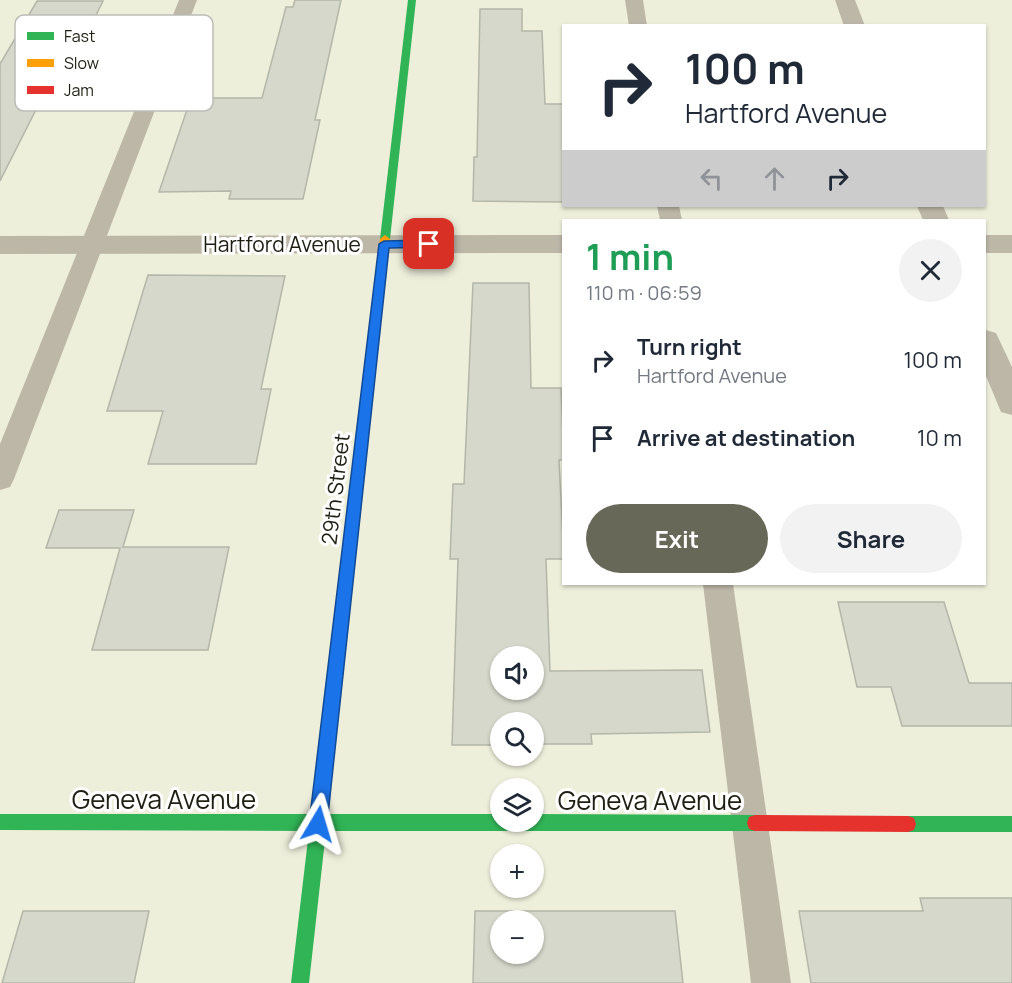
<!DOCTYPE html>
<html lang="en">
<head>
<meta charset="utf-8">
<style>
  body { margin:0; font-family:Manrope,sans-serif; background:#f2f2f3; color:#1f2937; height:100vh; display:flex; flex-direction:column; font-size:22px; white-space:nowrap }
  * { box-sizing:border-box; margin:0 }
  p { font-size:20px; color:#747a83 }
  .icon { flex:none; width:33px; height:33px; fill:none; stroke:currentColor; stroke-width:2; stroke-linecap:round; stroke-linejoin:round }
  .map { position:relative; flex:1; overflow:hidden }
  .drawer { position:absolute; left:562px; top:219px; width:424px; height:366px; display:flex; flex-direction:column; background:#fff; border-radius:0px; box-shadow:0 2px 4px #0004 }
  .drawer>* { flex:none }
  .guide { position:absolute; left:562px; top:24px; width:424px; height:183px; border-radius:0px; box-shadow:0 2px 4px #0004; background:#fff; color:#1f2937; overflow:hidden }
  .controls { position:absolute; left:490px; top:646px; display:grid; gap:12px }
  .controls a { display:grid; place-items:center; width:54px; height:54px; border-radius:50%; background:#fff; box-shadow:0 2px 4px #0004; font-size:30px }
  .pin { position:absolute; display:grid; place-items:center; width:51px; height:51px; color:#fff; margin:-26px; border-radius:12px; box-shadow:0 3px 9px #0006 }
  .me { position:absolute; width:66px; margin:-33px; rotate:7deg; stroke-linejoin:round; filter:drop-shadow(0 0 4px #0008) }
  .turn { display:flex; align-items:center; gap:21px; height:126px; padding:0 24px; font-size:27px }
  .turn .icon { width:78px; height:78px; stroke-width:2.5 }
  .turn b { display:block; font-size:42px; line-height:51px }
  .lanes { display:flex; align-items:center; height:57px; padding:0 24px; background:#0003; justify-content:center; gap:30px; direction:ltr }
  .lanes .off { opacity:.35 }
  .round { display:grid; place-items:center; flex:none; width:63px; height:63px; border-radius:32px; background:#f2f2f3 }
  .headline { display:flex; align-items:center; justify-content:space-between; height:102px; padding:0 24px }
  h1 { font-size:36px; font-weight:700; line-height:45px; color:#1e9e55 }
  .button { display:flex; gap:12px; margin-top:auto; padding:12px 24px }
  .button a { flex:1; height:69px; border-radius:36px; background:#676858; color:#fff; font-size:24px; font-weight:700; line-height:69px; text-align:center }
  .button a+a { background:#f2f2f3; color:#1f2937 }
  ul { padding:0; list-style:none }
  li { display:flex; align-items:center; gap:18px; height:78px; padding:0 24px }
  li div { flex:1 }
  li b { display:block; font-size:22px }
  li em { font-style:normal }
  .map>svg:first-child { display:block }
</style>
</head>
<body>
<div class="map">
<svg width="1012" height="983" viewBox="0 0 1012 983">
  <rect width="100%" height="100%" fill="#eeefdb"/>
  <g fill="#d5d8ca" stroke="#b3b7a8" stroke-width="1.5" fill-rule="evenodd">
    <polygon points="295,0 341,0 315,120 320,120 303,199 229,199 231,191 159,192 191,98 262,98 286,7 293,7"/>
    <polygon points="37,1 103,1 63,82 50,82 0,181 0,64"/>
    <polygon points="480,9 522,9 522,31 542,31 545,104 564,104 564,202 473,201 474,157 477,157"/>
    <polygon points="148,275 285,276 261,389 271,389 256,464 148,464 163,411 107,411"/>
    <path d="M473,283H529L531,388H561L564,460H559L564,559H546L550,671L702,670L710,732L591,734L592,744H534V723H501V745H452L458,559H450L453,484H464ZM501,657H534V690H501Z"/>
    <polygon points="59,510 134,510 123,547 229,547 208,650 92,650 120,548 46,548"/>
    <polygon points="838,602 944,602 969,683 1012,683 1012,726 902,726 891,687 857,687"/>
    <polygon points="920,898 1012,898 1012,983 811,983 799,911 923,911"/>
    <polygon points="23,911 149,911 134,983 2,983"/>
    <path d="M475,911H675L683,983H473ZM501,921H534V954H501Z"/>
  </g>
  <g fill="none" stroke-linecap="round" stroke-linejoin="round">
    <g fill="#bdb7a8" fill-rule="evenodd">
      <polygon points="179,0 197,0 14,479 10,487 0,490 0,444"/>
      <polygon points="625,0 643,0 647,26 629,26"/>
      <polygon points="657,206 679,206 682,220 660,220"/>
      <polygon points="703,584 733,584 791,983 751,983"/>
    </g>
    <g fill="#bdb7a8" fill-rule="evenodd">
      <polygon points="835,0 855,0 865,26 844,26"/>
      <polygon points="917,206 943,206 949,220 923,220"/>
      <polygon points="564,235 564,253 0,254 0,236"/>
      <rect x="986" y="235" width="26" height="18"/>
      <polygon points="986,330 996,333 1012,367 1012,415 1001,412 986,376"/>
    </g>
    <g fill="#30b455" fill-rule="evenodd">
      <polygon points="408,0 416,0 390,239 385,243 380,239"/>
      <polygon points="354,504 359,506 361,510 328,814 501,814 501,822 534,822 534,814 755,815 761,817 763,823 761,829 755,831 326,831 309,983 291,983 309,831 0,830 0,814 311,814 347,510 349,506"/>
      <polygon points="908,816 1012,816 1012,832 908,832 902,830 900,824 902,818"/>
    </g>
    <polygon fill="#ff9f0a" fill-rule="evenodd" points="385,235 390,239 361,510 359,514 349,514 347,510 380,239"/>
    <polygon fill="#e5322d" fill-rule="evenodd" points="755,815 908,816 914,818 916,824 914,830 908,832 755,831 749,829 747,823 749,817"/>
  </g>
  <polygon fill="#1a73e8" stroke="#114b97" stroke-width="1.5" points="429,240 435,244 433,247 389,248 327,824 324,830 318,833 312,830 309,824 379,244 384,241"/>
  <g text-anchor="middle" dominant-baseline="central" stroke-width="6" stroke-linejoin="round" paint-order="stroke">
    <g font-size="21" fill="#1e1f12" stroke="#fff">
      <text x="282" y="244">Hartford Avenue</text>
      <text transform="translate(335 489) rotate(-83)">29th Street</text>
    </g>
    <g font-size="26" fill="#1e1f12" stroke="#fff">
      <text x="164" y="799">Geneva Avenue</text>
      <text x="650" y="800">Geneva Avenue</text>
    </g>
  </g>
  <rect x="15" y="15" width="198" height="96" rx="9" fill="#fff" stroke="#bcbcb8" stroke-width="1.5"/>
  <rect x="27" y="32" width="27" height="8" fill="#30b455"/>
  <rect x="27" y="59" width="27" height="8" fill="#ff9f0a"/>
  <rect x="27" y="86" width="27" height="8" fill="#e5322d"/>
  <g font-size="16" fill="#1e1f12">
    <text x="64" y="42">Fast</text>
    <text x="64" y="69">Slow</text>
    <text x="64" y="96">Jam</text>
  </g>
</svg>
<div class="controls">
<a><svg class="icon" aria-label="sound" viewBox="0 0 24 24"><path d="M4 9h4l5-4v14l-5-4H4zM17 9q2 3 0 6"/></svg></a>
<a><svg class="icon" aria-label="search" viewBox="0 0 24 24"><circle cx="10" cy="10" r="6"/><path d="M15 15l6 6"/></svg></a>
<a><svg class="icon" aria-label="layers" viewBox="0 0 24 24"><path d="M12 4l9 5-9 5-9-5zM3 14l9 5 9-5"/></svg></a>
<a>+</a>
<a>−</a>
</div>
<div class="pin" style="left:429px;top:244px;background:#d93025"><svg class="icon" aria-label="arrive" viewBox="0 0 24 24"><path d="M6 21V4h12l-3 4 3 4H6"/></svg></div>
<svg class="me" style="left:318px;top:824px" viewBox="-20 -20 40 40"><path d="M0-17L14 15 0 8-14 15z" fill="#1a73e8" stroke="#fff" stroke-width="4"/></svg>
<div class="guide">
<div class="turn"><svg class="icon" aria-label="right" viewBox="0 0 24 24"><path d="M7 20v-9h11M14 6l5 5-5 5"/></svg><div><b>100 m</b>Hartford Avenue</div></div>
<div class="lanes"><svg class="icon off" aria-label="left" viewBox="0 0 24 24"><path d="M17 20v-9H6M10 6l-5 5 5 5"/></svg><svg class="icon off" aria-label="ahead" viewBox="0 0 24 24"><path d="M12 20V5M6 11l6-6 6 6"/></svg><svg class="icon" aria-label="right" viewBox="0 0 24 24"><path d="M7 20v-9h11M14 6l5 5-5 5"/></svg></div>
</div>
<section class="drawer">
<div class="headline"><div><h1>1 min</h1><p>110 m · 06:59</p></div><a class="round"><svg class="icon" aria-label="close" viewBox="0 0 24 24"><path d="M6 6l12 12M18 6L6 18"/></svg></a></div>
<ul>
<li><svg class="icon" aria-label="right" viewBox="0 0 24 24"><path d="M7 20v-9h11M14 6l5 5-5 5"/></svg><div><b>Turn right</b><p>Hartford Avenue</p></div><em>100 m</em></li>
<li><svg class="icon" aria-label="arrive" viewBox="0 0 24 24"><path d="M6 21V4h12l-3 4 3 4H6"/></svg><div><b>Arrive at destination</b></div><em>10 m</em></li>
</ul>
<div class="button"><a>Exit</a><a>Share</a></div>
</section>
</div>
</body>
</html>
